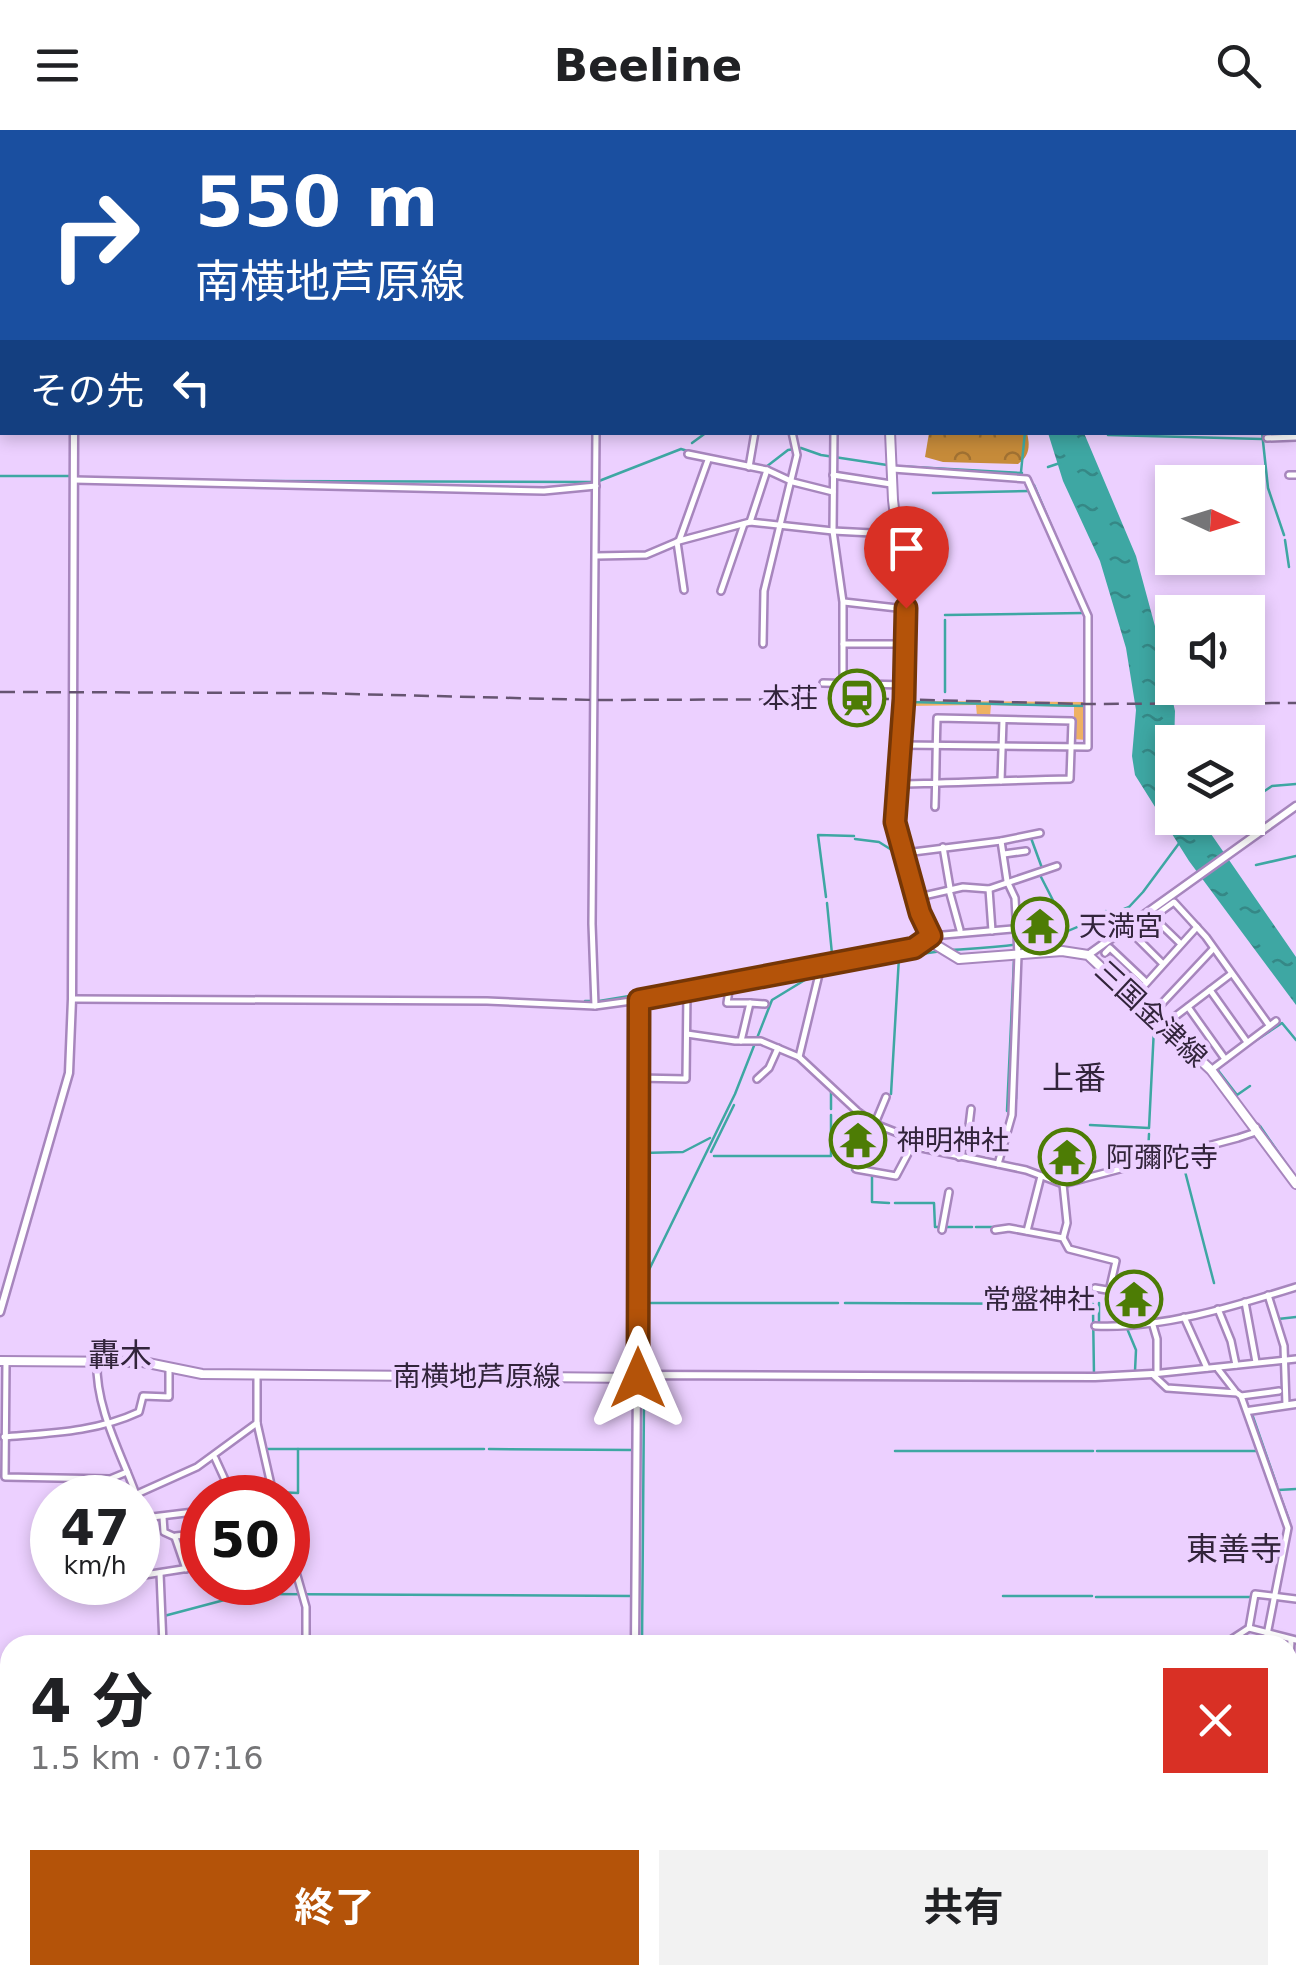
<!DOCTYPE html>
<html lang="ja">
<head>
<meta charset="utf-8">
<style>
  body { margin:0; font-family:"DejaVu Sans","Noto Sans JP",sans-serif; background:#f2f2f2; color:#202124; height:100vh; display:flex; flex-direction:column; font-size:38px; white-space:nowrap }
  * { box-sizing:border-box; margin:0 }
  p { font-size:32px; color:#757577 }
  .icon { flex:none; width:55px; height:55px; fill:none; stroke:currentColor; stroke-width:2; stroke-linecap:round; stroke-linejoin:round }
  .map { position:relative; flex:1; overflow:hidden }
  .side { position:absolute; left:0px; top:1505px; width:1298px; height:350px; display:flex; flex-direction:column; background:#fff; border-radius:30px 30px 0 0; box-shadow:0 5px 15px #0003 }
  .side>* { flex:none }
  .top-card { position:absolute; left:0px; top:0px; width:1298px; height:305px; box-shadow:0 5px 15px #0003; background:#1a4fa0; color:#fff; overflow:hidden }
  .needle { width:65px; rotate:94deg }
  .buttons { position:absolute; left:1155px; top:335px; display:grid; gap:20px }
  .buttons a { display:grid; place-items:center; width:110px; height:110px; border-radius:0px; background:#fff; box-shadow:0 5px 15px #0003; font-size:50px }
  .speed { position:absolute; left:30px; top:1345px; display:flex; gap:20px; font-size:50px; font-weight:700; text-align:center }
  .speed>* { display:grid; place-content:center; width:130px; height:130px; border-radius:50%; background:#fff; box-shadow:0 5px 15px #0003; line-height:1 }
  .speed small { font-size:25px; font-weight:400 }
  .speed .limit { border:15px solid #d22; background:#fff; color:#111 }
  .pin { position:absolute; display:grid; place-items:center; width:85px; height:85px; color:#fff; margin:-102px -42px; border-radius:50% 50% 50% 0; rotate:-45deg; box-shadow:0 0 10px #0007 }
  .pin .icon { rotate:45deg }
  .me { position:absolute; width:110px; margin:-55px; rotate:0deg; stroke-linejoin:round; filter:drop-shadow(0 0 8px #0008) }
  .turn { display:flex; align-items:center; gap:35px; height:210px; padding:0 30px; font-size:45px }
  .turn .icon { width:130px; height:130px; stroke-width:2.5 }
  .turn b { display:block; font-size:70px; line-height:85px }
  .then { display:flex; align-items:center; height:95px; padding:0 30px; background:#0003; gap:20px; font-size:38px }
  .round { display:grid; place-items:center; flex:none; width:105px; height:105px; border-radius:0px; background:#f2f2f2 }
  .summary { display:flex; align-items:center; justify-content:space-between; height:170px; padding:0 30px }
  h1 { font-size:60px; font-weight:700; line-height:75px }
  .primary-button { display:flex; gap:20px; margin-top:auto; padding:20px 30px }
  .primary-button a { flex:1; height:115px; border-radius:0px; background:#b45309; color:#fff; font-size:40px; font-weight:700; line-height:115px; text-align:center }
  .primary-button a+a { background:#f2f2f2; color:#202124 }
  header { display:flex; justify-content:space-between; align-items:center; height:130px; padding:0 30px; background:#fff; font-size:45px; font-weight:700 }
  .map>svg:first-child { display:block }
</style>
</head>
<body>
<header><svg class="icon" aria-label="menu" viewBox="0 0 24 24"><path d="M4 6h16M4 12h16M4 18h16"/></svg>Beeline<svg class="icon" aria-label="search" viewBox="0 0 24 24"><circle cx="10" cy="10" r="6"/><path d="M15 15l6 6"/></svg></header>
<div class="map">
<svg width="1296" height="1855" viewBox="0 0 1296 1855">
  <defs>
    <pattern id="grass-tufts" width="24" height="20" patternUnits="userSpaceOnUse" patternTransform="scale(2.5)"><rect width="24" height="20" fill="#eeb163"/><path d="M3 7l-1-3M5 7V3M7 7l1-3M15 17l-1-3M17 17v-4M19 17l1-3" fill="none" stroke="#cd9857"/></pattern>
    <pattern id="forest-crowns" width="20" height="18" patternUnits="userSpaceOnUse" patternTransform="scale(2.5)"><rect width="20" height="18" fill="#c68b3a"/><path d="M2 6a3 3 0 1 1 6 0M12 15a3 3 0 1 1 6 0" fill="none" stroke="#a17132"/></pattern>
    <pattern id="water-ripples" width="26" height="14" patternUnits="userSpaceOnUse" patternTransform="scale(2.5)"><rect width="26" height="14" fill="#3ea7a3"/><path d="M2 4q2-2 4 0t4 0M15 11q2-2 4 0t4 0" fill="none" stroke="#358886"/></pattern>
  </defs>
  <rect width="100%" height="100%" fill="#ecd0ff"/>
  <polygon fill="url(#grass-tufts)" points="909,571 1086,572 1086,610 1074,609 1074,577 991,575 990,587 977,586 976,575 909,576"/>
  <path fill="url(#forest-crowns)" d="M1027,303C1030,315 1030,326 1018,334L943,332L925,327L929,303Z"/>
  <polygon fill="url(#water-ripples)" points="1048,303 1084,303 1136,426 1162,522 1175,581 1172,688 1200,688 1296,827 1296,875 1189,731 1135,645 1132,626 1136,580 1126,518 1100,431 1063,351"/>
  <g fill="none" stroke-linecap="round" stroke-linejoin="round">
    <g stroke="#3ea7a3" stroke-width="2.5">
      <polyline points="138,2 138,0"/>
      <polyline points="363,2 363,0"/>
      <polyline points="366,2 367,0"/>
      <polyline points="606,2 607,0"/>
      <polyline points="973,2 973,0"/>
      <polyline points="1083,2 1083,0"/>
      <polyline points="1180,2 1182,0"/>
      <polyline points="0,119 2,119"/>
      <polyline points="1295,249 1296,249"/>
      <polyline points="1262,302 1268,358 1284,405"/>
      <polyline points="1108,305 1262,309"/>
      <polyline points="692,313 707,302"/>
      <polyline points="753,334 766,337 788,320 801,318 821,325 887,335"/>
      <polyline points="895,336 1022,343"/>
      <polyline points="1048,337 1060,333"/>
      <polyline points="1021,342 1025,302"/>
      <polyline points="0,346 70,346"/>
      <polyline points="219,351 592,352"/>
      <polyline points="599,351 681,319 691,322"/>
      <polyline points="1034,355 1089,484"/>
      <polyline points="933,363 1030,361"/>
      <polyline points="1285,410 1289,437"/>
      <polyline points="945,485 1083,483"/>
      <polyline points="945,490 945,562"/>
      <polyline points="909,572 1086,576"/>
      <polyline points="1248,672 1272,656 1296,654"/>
      <polyline points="1222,688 1224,688"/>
      <polyline points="1031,708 1042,738"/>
      <polyline points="855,709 879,712 895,722"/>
      <polyline points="898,724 908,758"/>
      <polyline points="1256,735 1296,726"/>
      <polyline points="1040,745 1061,786"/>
      <polyline points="909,762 922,804"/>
      <polyline points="826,767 818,705 854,706"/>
      <polyline points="1106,781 1112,784 1129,777 1143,762 1180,712"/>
      <polyline points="905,817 921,808"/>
      <path d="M950,820C1000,817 1048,816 1092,789"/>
      <polyline points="836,827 897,818"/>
      <polyline points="851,834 942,821"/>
      <polyline points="788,838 832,824 827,773"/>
      <polyline points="585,871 591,871"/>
      <polyline points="599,871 726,850"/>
      <polyline points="1255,911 1282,893 1296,910"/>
      <polyline points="1250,956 1237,965 1217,939 1250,914"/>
      <polyline points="891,964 899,827"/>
      <polyline points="1016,969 1018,888"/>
      <polyline points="831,979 831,961"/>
      <polyline points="1007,981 1014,830"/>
      <polyline points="1090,995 1149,998 1154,898"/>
      <polyline points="1260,996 1296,1048"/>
      <polyline points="1149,1004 1148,1024 1208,1013"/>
      <polyline points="711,1022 734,975"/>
      <polyline points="642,1023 683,1022 710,1008"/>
      <polyline points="714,1026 831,1026 831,985"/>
      <polyline points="1181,1026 1214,1153"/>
      <polyline points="836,1027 856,1027 852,1040 856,1041"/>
      <polyline points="869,1043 872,1044 872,1072 889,1073"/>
      <polyline points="895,1073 934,1073 935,1097 939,1097"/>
      <polyline points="945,1097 972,1097"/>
      <polyline points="976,1097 999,1097"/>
      <polyline points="1266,1169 1279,1207"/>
      <polyline points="1093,1170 1094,1161"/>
      <polyline points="651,1173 838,1173"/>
      <polyline points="845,1173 1093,1174"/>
      <polyline points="1099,1173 1099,1195"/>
      <polyline points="1093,1179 1094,1245"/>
      <polyline points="1278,1189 1296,1187"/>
      <polyline points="1126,1196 1136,1220 1135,1241"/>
      <polyline points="1281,1233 1283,1268"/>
      <polyline points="266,1319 298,1319 298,1363 277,1362"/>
      <polyline points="298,1319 484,1319"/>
      <polyline points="489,1319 633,1320"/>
      <polyline points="895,1321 1093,1321"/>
      <polyline points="1097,1321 1259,1321"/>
      <polyline points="1277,1356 1252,1284 1285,1279"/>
      <polyline points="1289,1390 1278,1360 1296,1359"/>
      <polyline points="1003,1466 1092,1466"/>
      <polyline points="1096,1467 1250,1467"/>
      <polyline points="164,1486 247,1464 633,1466"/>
      <polyline points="642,1515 645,1148 735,964 772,870 818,842 843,835"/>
      <polyline points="0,1609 10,1609"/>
      <polyline points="0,1692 10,1693"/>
      <polyline points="0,1765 10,1767"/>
      <polyline points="225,1845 226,1855"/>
      <polyline points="265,1845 266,1855"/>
      <polyline points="345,1845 346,1855"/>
      <polyline points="426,1845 426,1855"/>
      <polyline points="464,1845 464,1855"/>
      <polyline points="19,1855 20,1845"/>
      <polyline points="23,1855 24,1845"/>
      <polyline points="95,1855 96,1845"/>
      <polyline points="130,1855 131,1845"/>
      <polyline points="172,1855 172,1845"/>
      <polyline points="490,1855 491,1845"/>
      <polyline points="786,1855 787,1845"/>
      <polyline points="1108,1855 1109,1845"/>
    </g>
    <g stroke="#a786bd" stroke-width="10">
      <g id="minor">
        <polyline points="21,0 40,2"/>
        <polyline points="570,2 570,0"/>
        <polyline points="1027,2 1028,0"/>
        <polyline points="834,302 833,401 843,472 843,553"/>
        <polyline points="1267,308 1296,307"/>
        <polyline points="688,324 767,340 793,352 833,362"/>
        <polyline points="749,337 755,302"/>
        <polyline points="893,339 1027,349 1088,486 1088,617 901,615"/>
        <polyline points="833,345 891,354"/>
        <polyline points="1289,345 1296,345"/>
        <polyline points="74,350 544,361 596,356"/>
        <polyline points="750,392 767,340"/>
        <polyline points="679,411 708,330"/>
        <polyline points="677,412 684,460"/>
        <polyline points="596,426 646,425 679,411 750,392 833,401 931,406"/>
        <polyline points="721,461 744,394"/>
        <polyline points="844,472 906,479"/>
        <polyline points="763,514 764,461 797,325 792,302"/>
        <polyline points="843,514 905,514"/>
        <polyline points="823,553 905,555"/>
        <polyline points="1001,651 1003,590"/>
        <path d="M898,654C956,653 1013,650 1070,649L1072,591L937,588C936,618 936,648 935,677"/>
        <polyline points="943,717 950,758"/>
        <polyline points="905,723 1001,711 1040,703"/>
        <polyline points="1004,724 1026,721"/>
        <polyline points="989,759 992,801"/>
        <polyline points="949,760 960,800"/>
        <polyline points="919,767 963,757 989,759 1057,736"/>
        <polyline points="1127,798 1163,834"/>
        <polyline points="932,806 1034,797"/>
        <polyline points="1181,814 1153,787 1174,772 1206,807 1269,895"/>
        <polyline points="1105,823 1110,818 1146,852"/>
        <polyline points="730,854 727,873 750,873"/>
        <polyline points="1210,860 1247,912"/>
        <polyline points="1134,867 1197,797"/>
        <polyline points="73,869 487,871 595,876 639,870"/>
        <polyline points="595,876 592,794 596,302"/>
        <polyline points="1188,877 1225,929"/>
        <polyline points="1153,883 1213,819"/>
        <polyline points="1164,895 1231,844"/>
        <polyline points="687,904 735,911 761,911 799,927 857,981 875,994 903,1005 912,1016 1026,1040 1063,1054 1238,1008 1253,1003 1256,997"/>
        <polyline points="741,911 750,873 765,874"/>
        <polyline points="799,927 821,836"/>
        <polyline points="1211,940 1276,891"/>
        <polyline points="638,948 686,949 687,861"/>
        <polyline points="757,949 769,938 778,918"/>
        <polyline points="886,967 856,1039 896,1046 912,1016"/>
        <polyline points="968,1004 971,979"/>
        <polyline points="959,1027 968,1004 1004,1013"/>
        <polyline points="998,1034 1012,985 1018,825 1015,768 1007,751 1001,711"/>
        <polyline points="1063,1054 1067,1093 1063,1108"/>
        <polyline points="942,1100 949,1062"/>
        <polyline points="995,1100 1009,1098 1063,1108 1069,1119 1116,1131 1110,1157 1132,1195"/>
        <polyline points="1027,1101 1041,1046"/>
        <polyline points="1095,1158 1113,1161"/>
        <polyline points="1268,1165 1284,1216 1286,1275"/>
        <polyline points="1245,1172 1256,1232"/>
        <polyline points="1218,1179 1231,1211 1236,1235"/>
        <polyline points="1184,1187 1207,1238"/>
        <polyline points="1152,1192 1157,1209 1157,1242"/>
        <path d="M1095,1196C1162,1199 1232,1177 1296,1157"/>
        <polyline points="6,1232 5,1347 110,1349 127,1342"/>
        <path d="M97,1232C95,1285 130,1338 144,1388"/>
        <polyline points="1218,1239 1235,1261"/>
        <polyline points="1152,1244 1296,1229"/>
        <polyline points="1152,1244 1167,1258 1237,1263 1241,1266 1279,1261"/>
        <polyline points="257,1245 257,1293 274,1368"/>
        <polyline points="1241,1266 1288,1398 1265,1515"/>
        <path d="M4,1307C51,1303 96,1302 139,1282L143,1266L169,1267V1238"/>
        <polyline points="215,1328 226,1352 228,1368"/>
        <polyline points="128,1368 197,1337 257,1293"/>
        <polyline points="251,1368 273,1362"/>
        <polyline points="163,1387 164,1402 175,1407 186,1439"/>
        <polyline points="138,1392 144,1388 202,1381"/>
        <polyline points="176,1406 202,1403"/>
        <polyline points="288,1414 306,1477 306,1515"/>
        <polyline points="138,1425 142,1445"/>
        <polyline points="160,1443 163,1515"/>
        <polyline points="138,1446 202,1436"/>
        <polyline points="72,1452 75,1461 87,1462 117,1452"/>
        <polyline points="1249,1498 1296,1510"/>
        <polyline points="1291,1510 1290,1531 1296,1533"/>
        <polyline points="1223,1515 1249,1498 1255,1464 1296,1469"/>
        <polyline points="1288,1572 1296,1572"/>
        <polyline points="1288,1766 1292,1704"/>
        <polyline points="1176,1845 1177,1855"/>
        <polyline points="1229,1845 1230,1855"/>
        <polyline points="887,1851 969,1855"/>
        <polyline points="886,1855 887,1845"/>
        <polyline points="988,1855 989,1845"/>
        <polyline points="1026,1855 1027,1845"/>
        <polyline points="1111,1855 1112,1845"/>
        <polyline points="1144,1855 1145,1845"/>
        <polyline points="1292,1855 1291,1827 1296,1774"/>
      </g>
    </g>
    <g stroke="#a786bd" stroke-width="11">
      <g id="tertiary">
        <polyline points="134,2 134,0"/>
        <polyline points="1088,825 1296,676"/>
        <polyline points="0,1182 69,943 72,869 74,302"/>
        <polyline points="1248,1281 1296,1274"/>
        <polyline points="635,1515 637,1248 641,1245 1095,1247 1152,1244"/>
      </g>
    </g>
    <g stroke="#a786bd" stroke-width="12">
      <g id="secondary">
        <polyline points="932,2 932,0"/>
        <polyline points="890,302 893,370 906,479 904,569 895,692 926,799 936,815 959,829 1062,821 1088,825 1211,940 1296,1054"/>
        <polyline points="0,1231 143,1232 202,1244 637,1248 639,870 914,818 931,806"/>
        <polyline points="1074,1855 1074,1845"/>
      </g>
    </g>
    <g stroke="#7e94ba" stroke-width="15">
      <g id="primary">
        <polyline points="1288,1657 1296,1658"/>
        <polyline points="0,1698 10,1699"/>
      </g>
    </g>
    <use href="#minor" stroke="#fff" stroke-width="5"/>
    <use href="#tertiary" stroke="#fff" stroke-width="6"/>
    <use href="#secondary" stroke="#fff" stroke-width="8"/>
    <use href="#primary" stroke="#cae3fe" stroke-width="10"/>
    <polyline stroke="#665471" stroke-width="2.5" stroke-dasharray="15 8" stroke-linecap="butt" points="0,562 310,563 595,570 886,569 1086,574 1296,573"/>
  </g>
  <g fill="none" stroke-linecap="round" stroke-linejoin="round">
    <g stroke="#753606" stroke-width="25">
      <polyline id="route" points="638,1248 639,870 914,818 931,806 920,783 895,692 904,569 906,478"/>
    </g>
    <use href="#route" stroke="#b45309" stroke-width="18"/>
  </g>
  <defs>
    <g id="station-ring" transform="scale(2.875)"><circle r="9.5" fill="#ecd0ff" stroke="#4d7c05" stroke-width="1.5"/><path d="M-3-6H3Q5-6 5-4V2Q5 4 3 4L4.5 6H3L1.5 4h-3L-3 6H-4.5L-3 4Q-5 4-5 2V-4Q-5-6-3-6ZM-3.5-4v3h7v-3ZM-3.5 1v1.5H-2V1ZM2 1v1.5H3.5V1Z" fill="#4d7c05"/></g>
    <g id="temple-ring" transform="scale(2.875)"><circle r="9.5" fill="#ecd0ff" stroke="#4d7c05" stroke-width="1.5"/><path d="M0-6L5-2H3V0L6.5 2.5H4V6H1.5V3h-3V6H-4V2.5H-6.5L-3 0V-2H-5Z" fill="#4d7c05"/></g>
  </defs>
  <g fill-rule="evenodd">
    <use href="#station-ring" x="857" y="568"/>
    <use href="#temple-ring" x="1040" y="796"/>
    <use href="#temple-ring" x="858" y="1010"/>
    <use href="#temple-ring" x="1067" y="1027"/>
    <use href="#temple-ring" x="1134" y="1169"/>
  </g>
  <g text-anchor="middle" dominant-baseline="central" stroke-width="9" stroke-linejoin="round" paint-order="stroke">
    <g font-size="28" fill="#32243b" stroke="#ecd0ff" text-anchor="start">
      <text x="818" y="568" text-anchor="end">本荘</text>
      <text x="1079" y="796">天満宮</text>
      <text x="897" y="1010">神明神社</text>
      <text x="1106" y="1027">阿彌陀寺</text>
      <text x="1095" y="1169" text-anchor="end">常盤神社</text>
    </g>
    <g font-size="28" fill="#32243b" stroke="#ecd0ff">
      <text transform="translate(1151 884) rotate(43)">三国金津線</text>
      <text x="477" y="1246">南横地芦原線</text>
    </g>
    <g font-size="32" fill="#32243b" stroke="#ecd0ff">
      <text x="1074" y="948">上番</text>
      <text x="120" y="1225">轟木</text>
      <text x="1234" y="1419">東善寺</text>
    </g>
  </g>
</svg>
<div class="buttons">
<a><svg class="needle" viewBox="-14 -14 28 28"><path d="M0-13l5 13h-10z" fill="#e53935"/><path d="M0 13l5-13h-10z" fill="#757577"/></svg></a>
<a><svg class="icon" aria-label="sound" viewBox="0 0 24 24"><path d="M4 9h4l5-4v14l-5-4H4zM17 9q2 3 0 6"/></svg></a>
<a><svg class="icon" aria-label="layers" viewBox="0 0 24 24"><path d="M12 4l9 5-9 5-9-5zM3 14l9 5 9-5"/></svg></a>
</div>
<div class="speed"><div>47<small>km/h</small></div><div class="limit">50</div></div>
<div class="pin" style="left:906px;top:478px;background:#d93025"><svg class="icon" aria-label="arrive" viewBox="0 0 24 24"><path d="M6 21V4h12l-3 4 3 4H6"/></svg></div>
<svg class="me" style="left:638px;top:1248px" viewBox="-20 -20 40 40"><path d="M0-17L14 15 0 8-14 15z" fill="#b45309" stroke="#fff" stroke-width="4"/></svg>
<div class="top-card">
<div class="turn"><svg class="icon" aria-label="right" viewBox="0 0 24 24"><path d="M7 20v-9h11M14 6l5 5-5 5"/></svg><div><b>550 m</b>南横地芦原線</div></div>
<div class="then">その先<svg class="icon" aria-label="left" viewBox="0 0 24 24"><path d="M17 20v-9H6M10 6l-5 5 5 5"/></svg></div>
</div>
<section class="side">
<div class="summary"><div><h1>4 分</h1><p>1.5 km · 07:16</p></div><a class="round" style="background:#d93025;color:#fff"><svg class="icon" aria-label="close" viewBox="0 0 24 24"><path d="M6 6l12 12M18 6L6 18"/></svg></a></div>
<div class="primary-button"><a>終了</a><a>共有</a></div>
</section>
</div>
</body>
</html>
